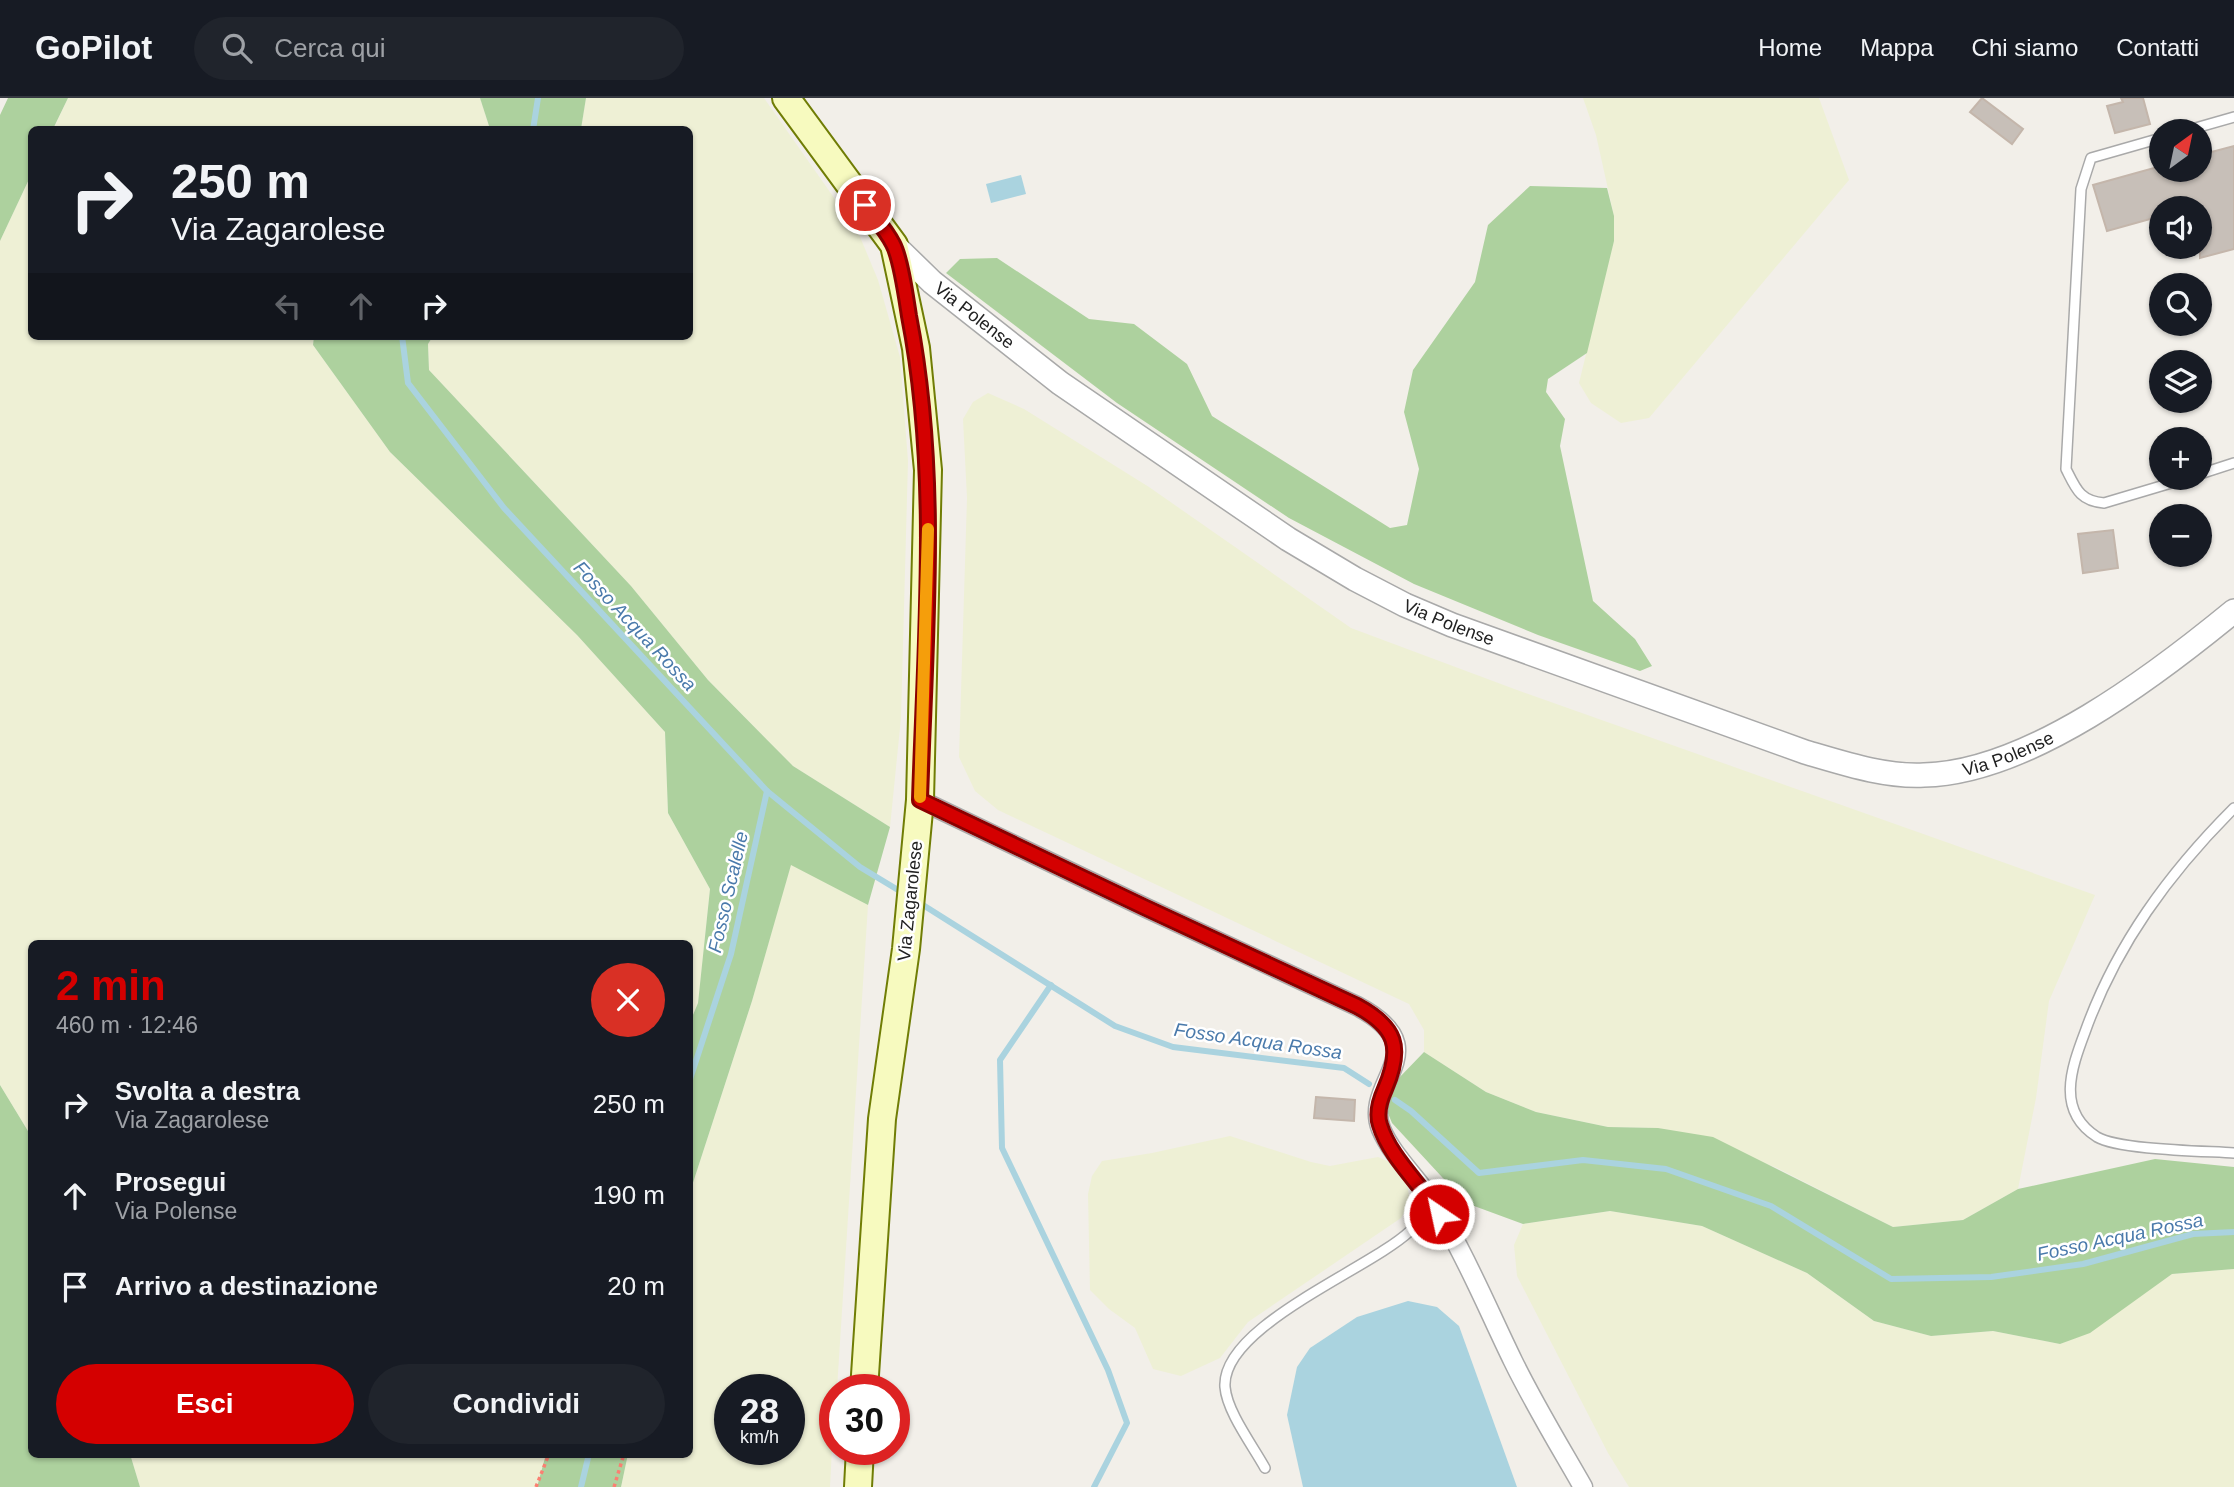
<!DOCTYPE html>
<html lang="it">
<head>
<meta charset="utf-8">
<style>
  body { margin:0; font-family:Arial,sans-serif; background:#20242c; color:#f1f3f6; height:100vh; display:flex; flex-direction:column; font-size:26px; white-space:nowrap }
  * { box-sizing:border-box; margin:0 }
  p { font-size:23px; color:#9ea1a6 }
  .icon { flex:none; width:38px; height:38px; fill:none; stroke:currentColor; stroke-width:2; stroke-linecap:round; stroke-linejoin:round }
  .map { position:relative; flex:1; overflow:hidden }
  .panel { position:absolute; left:28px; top:842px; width:665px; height:518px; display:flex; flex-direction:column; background:#171b24; border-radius:10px; box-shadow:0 2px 5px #0004 }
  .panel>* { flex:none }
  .hud { position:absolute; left:28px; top:28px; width:665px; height:214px; border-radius:10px; box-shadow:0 2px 5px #0004; background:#171b24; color:#f1f3f6; overflow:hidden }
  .needle { width:46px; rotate:33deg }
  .tools { position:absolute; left:2149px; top:21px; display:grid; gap:14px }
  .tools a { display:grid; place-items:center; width:63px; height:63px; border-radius:50%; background:#171b24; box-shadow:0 2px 5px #0004; font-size:35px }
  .speed { position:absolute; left:714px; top:1276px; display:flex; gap:14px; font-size:35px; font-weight:700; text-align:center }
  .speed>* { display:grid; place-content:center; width:91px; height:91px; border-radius:50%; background:#171b24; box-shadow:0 2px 5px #0004; line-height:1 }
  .speed small { font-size:18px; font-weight:400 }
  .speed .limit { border:10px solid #d22; background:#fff; color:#111 }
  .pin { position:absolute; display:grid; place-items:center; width:60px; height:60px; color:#fff; margin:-30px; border:4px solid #fff; border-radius:50%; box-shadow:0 2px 7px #0007 }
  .me { position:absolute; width:77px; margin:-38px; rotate:326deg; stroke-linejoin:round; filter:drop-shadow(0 0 5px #0008) }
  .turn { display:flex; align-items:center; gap:24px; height:147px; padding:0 28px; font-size:32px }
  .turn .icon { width:91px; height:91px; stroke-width:2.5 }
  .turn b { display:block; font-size:49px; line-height:60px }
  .lanes { display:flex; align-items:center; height:66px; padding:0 28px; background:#0003; justify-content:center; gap:35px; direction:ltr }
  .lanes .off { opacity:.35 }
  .round { display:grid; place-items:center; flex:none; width:74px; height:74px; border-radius:37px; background:#20242c }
  .overview { display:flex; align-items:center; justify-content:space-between; height:119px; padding:0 28px }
  h1 { font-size:42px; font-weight:700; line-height:52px; color:#d40000 }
  .button { display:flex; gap:14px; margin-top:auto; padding:14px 28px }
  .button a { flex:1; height:80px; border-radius:42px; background:#d40000; color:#fff; font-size:28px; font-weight:700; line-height:80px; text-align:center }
  .button a+a { background:#20242c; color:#f1f3f6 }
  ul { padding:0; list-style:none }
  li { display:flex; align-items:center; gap:21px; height:91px; padding:0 28px }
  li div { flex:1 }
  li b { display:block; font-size:26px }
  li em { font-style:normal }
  header { display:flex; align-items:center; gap:42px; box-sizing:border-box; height:98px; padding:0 35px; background:#171b24; border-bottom:2px solid #363941 }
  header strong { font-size:33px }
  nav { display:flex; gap:38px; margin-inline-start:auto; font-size:24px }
  .search { width:490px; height:63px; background:#20242c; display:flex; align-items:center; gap:18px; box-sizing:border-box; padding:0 24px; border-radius:38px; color:#9ea1a6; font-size:26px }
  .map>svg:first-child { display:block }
</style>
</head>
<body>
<header>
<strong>GoPilot</strong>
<div class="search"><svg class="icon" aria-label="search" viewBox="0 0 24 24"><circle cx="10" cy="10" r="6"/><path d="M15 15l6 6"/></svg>Cerca qui</div>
<nav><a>Home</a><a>Mappa</a><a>Chi siamo</a><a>Contatti</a></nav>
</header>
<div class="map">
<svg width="2234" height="1389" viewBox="0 0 2234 1389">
  <rect width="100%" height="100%" fill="#f2efe9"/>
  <g fill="#eef0d5" fill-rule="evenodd">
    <polygon points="68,0 480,0 490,31 53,32"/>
    <polygon points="586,0 764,0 858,134 878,182 900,259 908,363 901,620 890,729 793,668 708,582 631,488 429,272 428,246 433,238 690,238 690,32 581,31"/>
    <polygon points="1583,0 1819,0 1849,82 1649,320 1621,325 1591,305 1579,285 1614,142 1614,118 1596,37"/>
    <polygon points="31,77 32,238 314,238 313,247 390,354 577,537 665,634 668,715 710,791 698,905 690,924 690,845 32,845 31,1038 0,987 0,143"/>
    <polygon points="988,295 1024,311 1149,389 1351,530 1517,592 2095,797 2049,903 2036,1000 2018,1091 1963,1122 1893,1129 1775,1069 1658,1030 1608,1029 1536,1014 1486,994 1424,954 1424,932 1409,906 998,712 975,693 959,659 967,400 963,321 973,304"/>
    <path d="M791,766L868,807L837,1291L835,1292L830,1389H621L628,1356H690V1094L752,903ZM730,1292H789V1351H730Z"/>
    <polygon points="1230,1038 1311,1064 1330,1068 1378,1059 1394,1066 1407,1085 1410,1104 1401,1120 1248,1224 1220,1260 1181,1278 1153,1271 1135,1230 1109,1211 1090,1192 1088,1096 1092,1078 1102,1063 1152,1055"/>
    <polygon points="1610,1113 1702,1128 1807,1175 1874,1223 1931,1238 1993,1233 2060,1246 2090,1234 2172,1176 2234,1171 2234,1389 1629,1389 1608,1355 1517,1178 1514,1147 1523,1126"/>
    <polygon points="130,1356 546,1356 537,1389 140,1389"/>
  </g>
  <g fill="#add19e">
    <polygon points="8,0 68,0 53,31 32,32 31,77 0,143 0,17"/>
    <polygon points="480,0 586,0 581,31 490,31"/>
    <polygon points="1530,88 1607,90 1614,118 1614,143 1587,255 1548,281 1546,294 1565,321 1560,348 1593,503 1635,541 1652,568 1640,573 1538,537 1414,486 1289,420 1117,305 946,175 960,161 997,160 1089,221 1134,226 1187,266 1212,318 1390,430 1407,427 1419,371 1404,314 1413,272 1475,184 1488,127"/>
    <polygon points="314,238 433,238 428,246 429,272 631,488 708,582 793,668 890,729 868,807 791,767 752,903 690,1094 690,924 698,905 710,791 668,715 665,634 577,537 390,354 313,247"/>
    <polygon points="1424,954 1486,994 1536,1014 1608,1029 1658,1030 1713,1039 1893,1129 1963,1122 2018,1091 2155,1061 2234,1069 2234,1171 2172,1176 2090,1235 2060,1246 1993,1233 1931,1238 1874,1223 1807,1175 1702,1128 1610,1113 1523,1126 1466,1105 1392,1025 1385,1008 1396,983"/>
    <polygon points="0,987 31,1038 32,1356 130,1356 140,1389 0,1389"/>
    <polygon points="546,1356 628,1356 621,1389 537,1389"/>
  </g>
  <g fill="#aad3df">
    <polygon points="1021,77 1026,96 991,105 986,86"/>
    <polygon points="1408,1203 1437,1209 1459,1228 1517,1389 1303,1389 1287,1317 1297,1269 1310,1250 1357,1219"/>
  </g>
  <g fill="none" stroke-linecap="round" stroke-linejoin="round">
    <g stroke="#aad3df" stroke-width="6">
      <polyline points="533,32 538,0"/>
      <polyline points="402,238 408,285 504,410 767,693 860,769 903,795"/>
      <polyline points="923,807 1115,928 1173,949 1344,970 1369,986"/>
      <polyline points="1051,887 1000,962 1002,1050 1108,1272 1127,1325 1094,1389"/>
      <polyline points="690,981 731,856 767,693"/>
      <polyline points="1395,1002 1411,1013 1479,1075 1583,1062 1666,1071 1771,1108 1891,1181 1991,1179 2083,1166 2193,1136 2234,1134"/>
      <polyline points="581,1389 589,1356"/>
    </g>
  </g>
  <g fill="#c7bfb8" stroke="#c4b6ab" stroke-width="2">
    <polygon points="1982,0 2023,31 2012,46 1970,14"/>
    <polygon points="2121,0 2143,0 2150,26 2115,35 2107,8 2123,4"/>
    <polygon points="2234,48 2234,151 2200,160 2200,110 2161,110 2161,118 2107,133 2093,87 2161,68 2161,72 2200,72 2200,57"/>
    <polygon points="2113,432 2118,470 2083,475 2078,436"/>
    <polygon points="1316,999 1355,1002 1354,1023 1314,1020"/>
  </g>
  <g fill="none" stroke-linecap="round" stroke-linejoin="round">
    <g stroke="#a9a9a9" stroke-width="12">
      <g id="service">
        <polyline points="2185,33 2234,19"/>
        <path d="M2161,40L2091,60L2081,91L2066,371C2076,391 2080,403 2104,405L2188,380"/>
        <polyline points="2200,376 2234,365"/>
        <path d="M2234,710C2169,775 2116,847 2085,934C2071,971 2056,1013 2097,1039C2119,1052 2205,1053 2234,1055"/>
        <path d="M1265,1370C1253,1348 1227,1314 1225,1289C1221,1228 1370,1171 1410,1133C1419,1124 1425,1112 1431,1102"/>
      </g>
    </g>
    <g stroke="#a9a9a9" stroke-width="21">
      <path id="minor" d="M920,702L1144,809L1357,908C1440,952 1362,984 1381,1031C1390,1052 1407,1070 1421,1088C1430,1101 1439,1115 1447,1128C1472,1172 1491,1218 1513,1263C1534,1306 1559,1347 1583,1389"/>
    </g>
    <g stroke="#a9a9a9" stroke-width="26">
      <g id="tertiary">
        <path id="s1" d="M894,147L932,184L1060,285L1288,441L1355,481L1405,507L1452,527L1805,654C1843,665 1884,679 1924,677C2028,675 2156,577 2234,513"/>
      </g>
    </g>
    <g stroke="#707d05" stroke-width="30">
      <g id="secondary">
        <polyline points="786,0 894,147 916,250 928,372 920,702 906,851 882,1021 864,1292"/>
        <polyline points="858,1389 860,1351"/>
      </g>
    </g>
    <g stroke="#fa8072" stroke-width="3.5" stroke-dasharray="3.5 3.5" stroke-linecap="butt">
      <polyline points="536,1389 549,1356"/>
      <polyline points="614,1389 624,1356"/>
    </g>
    <use href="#service" stroke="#fff" stroke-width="9"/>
    <use href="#minor" stroke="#fff" stroke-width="18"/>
    <use href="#tertiary" stroke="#fff" stroke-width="23"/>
    <use href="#secondary" stroke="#f7fabf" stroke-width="26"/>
  </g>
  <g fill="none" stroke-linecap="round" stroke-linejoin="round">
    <g stroke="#8a0000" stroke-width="18">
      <path id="route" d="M865,107C874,119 886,132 893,146C901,161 906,199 909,218C940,377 925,541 920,702L1144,809L1357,908C1396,929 1403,949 1385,991C1380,1002 1376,1015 1380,1027C1390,1060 1422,1087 1439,1116"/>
    </g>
    <use href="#route" stroke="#d40000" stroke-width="12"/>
    <polyline stroke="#f59e0b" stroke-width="12" points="920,699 928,431"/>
  </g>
  <g text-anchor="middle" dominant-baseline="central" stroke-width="5" stroke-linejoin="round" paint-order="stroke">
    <g font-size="18" fill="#222" stroke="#fff">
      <text stroke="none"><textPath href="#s1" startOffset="107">Via Polense</textPath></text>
      <text stroke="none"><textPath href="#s1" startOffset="674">Via Polense</textPath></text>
      <text stroke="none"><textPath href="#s1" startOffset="1262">Via Polense</textPath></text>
      <text transform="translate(910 803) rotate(-84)">Via Zagarolese</text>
    </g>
    <g font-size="19" font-style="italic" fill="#4a7aab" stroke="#fff">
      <text transform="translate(635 528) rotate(47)">Fosso Acqua Rossa</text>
      <text transform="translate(728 794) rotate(-77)">Fosso Scalelle</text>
      <text transform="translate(1258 943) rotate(8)">Fosso Acqua Rossa</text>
      <text transform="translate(2120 1139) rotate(-12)">Fosso Acqua Rossa</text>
    </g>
  </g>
</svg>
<div class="tools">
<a><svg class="needle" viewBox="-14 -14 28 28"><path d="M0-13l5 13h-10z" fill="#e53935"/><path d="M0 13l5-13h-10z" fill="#9ea1a6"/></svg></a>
<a><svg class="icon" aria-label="sound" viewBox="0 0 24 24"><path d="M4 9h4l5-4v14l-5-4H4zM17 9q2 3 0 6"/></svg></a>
<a><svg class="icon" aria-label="search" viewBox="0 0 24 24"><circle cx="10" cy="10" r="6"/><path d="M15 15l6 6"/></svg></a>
<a><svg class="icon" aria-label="layers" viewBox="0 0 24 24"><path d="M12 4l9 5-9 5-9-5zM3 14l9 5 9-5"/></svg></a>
<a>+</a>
<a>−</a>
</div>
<div class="speed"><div>28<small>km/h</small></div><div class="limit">30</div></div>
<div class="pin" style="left:865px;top:107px;background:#d93025"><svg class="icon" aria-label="arrive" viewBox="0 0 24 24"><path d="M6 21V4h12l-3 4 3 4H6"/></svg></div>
<svg class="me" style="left:1439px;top:1116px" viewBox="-20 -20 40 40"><circle r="17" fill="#d40000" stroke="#fff" stroke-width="3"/><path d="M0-11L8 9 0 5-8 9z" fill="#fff"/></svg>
<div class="hud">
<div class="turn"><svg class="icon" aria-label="right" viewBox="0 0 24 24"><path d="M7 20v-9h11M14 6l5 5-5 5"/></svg><div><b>250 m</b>Via Zagarolese</div></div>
<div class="lanes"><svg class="icon off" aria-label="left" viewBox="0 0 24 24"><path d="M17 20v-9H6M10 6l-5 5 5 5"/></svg><svg class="icon off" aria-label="ahead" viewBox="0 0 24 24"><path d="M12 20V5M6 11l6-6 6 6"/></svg><svg class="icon" aria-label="right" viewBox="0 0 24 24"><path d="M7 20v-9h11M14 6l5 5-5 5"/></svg></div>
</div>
<section class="panel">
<div class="overview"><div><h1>2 min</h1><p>460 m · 12:46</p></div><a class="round" style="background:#d93025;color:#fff"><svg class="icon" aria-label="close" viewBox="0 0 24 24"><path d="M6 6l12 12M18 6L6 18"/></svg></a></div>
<ul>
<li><svg class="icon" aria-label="right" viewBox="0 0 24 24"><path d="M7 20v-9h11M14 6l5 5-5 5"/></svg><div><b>Svolta a destra</b><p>Via Zagarolese</p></div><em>250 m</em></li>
<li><svg class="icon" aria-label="ahead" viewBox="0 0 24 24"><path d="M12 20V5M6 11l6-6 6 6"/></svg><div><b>Prosegui</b><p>Via Polense</p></div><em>190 m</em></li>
<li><svg class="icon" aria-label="arrive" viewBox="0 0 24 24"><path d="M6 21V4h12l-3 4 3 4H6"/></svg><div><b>Arrivo a destinazione</b></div><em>20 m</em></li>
</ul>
<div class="button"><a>Esci</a><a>Condividi</a></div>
</section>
</div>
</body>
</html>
